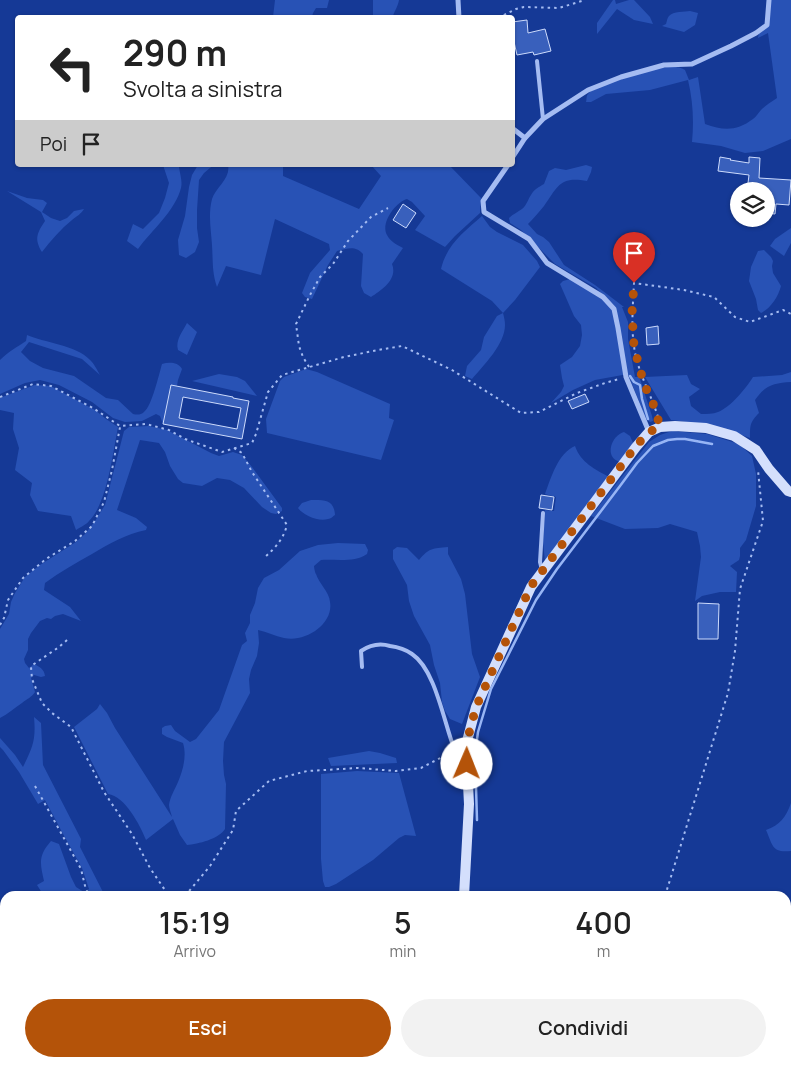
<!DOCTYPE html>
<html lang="it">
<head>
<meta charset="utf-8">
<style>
  body { margin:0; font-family:Manrope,sans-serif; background:#f2f2f2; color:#222; height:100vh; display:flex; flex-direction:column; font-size:19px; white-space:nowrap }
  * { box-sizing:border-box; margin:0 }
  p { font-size:16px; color:#767676 }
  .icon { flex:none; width:28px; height:28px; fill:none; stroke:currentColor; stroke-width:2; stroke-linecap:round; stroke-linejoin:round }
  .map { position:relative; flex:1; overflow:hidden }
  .side { position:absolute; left:0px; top:891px; width:791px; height:176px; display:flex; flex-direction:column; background:#fff; border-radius:15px 15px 0 0; box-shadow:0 1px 4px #0004 }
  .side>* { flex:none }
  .top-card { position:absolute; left:15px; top:15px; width:500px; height:152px; border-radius:5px; box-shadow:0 1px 4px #0004; background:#fff; color:#222; overflow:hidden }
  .fabs { position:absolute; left:730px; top:182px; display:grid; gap:10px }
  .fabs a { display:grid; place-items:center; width:45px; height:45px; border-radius:50%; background:#fff; box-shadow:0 1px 4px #0004; font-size:25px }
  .pin { position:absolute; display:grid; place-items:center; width:42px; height:42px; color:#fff; margin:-51px -21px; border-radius:50% 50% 50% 0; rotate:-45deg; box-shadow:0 0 5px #0007 }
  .pin .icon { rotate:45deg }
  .me { position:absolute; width:55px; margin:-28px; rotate:1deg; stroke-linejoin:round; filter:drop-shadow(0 0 4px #0008) }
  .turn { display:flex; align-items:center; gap:18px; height:105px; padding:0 25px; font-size:22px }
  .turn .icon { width:65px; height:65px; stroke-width:2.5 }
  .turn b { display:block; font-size:35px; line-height:42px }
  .then { display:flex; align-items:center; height:48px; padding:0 25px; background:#0003; gap:10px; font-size:19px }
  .eta { display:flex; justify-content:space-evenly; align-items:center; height:85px; text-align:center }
  .eta b { font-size:30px; font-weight:600; line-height:35px }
  .primary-button { display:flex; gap:10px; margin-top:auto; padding:10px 25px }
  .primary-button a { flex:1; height:58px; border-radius:30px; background:#b45309; color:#fff; font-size:20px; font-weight:600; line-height:58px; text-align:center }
  .primary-button a+a { background:#f2f2f2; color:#222 }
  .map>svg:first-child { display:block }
</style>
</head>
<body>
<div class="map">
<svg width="791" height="1067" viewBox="0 0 791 1067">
  <rect width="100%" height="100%" fill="#153996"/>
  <g fill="#2852b5">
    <polygon points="275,0 329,0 327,8 316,8 313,13 312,17 273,17"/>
    <path d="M373,0H399C398,7 393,13 393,17H373Z"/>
    <polygon points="613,0 615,0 616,4 629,0 634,0 650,17 653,24 634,20 617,9 597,34 597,23"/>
    <path d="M771,0H791V139L763,151L745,153L721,146L692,142C694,121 693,101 688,80L650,90L606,94L591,102H586C587,99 586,96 588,94C595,83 648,70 662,68C670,66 679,66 685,70L689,80L698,77L705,124C724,131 737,131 753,119C756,117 758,113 761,110C766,105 771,102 777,98L768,33L758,38L759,33L768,25Z"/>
    <path d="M690,11L698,13L695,25L684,32L662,26L666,24C667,21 667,18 669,16C673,11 685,12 690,11Z"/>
    <path d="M163,165H179C179,172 183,181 181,188C175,211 152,230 138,249L127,241L133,224L143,229L159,213L165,198L169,183Z"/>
    <polygon points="198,165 213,165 210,168 204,173 199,180 197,210 197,228 199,242 195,252 186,258 179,255 178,240 185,216 189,187 192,175"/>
    <path d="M228,165H283V176L359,209L381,176L371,165H449L481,198L480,213L455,236L445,247L415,230L425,216L412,202L407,199C396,202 380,223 387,235C390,241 397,245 403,248L392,264C398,279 382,290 371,297L364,293L361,286L363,254C355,245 347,249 337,251L328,265L312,299L305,297L302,293L310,273L330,250L329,244L275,219L261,275L226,266L217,287C212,273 213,261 212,245C211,229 208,215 212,199C216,187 231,178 228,165Z"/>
    <path d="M586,165L592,167L591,172L587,181C560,176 558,186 544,206C539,212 534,218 528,224L537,234L543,237L549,242L564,265L595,285L624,307H622L628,322V339L635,377H639L641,382L652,416L653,421L650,422L646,419L628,374L595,380L573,390L551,403L561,392L564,386L562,378L560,365L572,357L580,346L582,335L581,325L574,316L560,284L563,281L570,279L612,304L596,288L555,264L521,230L510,223L509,218C513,214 518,212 522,209C527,205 528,199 531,195C534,189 539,187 544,184L549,171L555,168L566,170Z"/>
    <path d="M7,191L27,198L43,200L47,203L42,212L51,218L60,221L67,218L74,211L84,209C81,214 77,216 72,220C61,229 51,240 42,252C34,239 37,233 45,221L41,212Z"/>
    <path d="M482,216L490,227L497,232L523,245L537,261L540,267L515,300L503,313C504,317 505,321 505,325C505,344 484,365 472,379L465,376L467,366L481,350L484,337L497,316L503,313L492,301L441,269C447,244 464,232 482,216Z"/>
    <polygon points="791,228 791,243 784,256 770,246 775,239"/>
    <path d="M764,250L771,257L773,261L772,266L773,273L781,286C778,297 771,308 761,313L758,310L756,299L749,281L751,267L758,251Z"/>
    <path d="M187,323L197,332L187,355L178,350C175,340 183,331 187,323Z"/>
    <path d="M27,335C43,342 77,346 89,359C94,363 97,370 100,375L82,359L29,342L21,352L30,361L43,368L74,376L106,398L118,400L133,414C137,415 141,415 144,412C152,406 159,374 162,364C169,362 178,362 182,369L178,380L170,425L163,424L160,416L156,414L142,421L125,422L113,418L92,402L59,385L40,380L25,383L0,394V360C8,352 17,347 26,341Z"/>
    <polygon points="306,369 317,372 390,404 389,418 394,420 381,460 267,433 266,419 280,381 284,377"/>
    <path d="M791,372V382C774,383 765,385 755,400L759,413C750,422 750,425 750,438C725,428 697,423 671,420L645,377L687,375L691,384L700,389L689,397L691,406L701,414C707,414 713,414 718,412C731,407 746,388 753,377L782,375Z"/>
    <polygon points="219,374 237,377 245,381 257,396 192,381"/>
    <path d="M35,385L51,386L56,389L95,410L106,419L118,427C113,452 107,504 89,521C86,525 80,527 76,530L71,516L38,511L30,495L32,483L15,470L19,448L13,429L14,413L0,410V398L5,396Z"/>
    <path d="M149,426L167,430L211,453L219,456L233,452L242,455L252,467L282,508V511L276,514L271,513L262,507L244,488L230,480L217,478L202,486L183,483L178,479L170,466L165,452L159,443L140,440L117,510L136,518L147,527L146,530C126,534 109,544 92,554C76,563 60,572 45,583L44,590L70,607L81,621L63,614L55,616L51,619L47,618L40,621L31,633L28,639V650L24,659L25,663L29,668L34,664C40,667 44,669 45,676L41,677L34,675L31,678L35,692C32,697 27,699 22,703C14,708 8,714 0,718V629L9,614L11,602L15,593L25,577L40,565L76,542L85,534L95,521L105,505L124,431L129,427Z"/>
    <polygon points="672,431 707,434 739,444 752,456 756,474 756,506 746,540 740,548 740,556 739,560 730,566 737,572 736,592 720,592 702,596 695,601 701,557 700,546 697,532 670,524 658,528 625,529 591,516 649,442 660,435"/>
    <path d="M624,432L630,436L634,445L620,462C603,457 612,435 624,432Z"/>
    <path d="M575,446C581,463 595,469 609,477L545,562L543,542L545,510L554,511L556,497L545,494C551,478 558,453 575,446Z"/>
    <path d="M311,500C324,500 334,499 335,515C333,516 331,519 328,519C319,522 304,516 298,508L302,503Z"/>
    <path d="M338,543L365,544L368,550L367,554C354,563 336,559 321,560L314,566C314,567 315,573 316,574C319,584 329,591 330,602C334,624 305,643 284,638C275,636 267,632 258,630L259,643L257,656L251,670L249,679L250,693L224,742L223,761L224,775L226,784L225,829C219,839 198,844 187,845L180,835L173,819L146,840C140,825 125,796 108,794L74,727L97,709L100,704L107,713L115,728L172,817C171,813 169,808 169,805C170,797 175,789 178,782C183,770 187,756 183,743L167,737L162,734V728L165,726L171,725L175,731L190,742L196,739L219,710L242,645L247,641L245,633L250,623V615L255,603L258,588L264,578L279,570L300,551L318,545Z"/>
    <path d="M397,547L407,548L419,560C430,547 432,549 448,547V554L461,579L465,594L472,654L480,677L462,724L450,719L445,711L442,702L440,683L434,665L430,645L414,616L409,601L407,585L393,559V550Z"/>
    <path d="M34,717L41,723L43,765L81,839L80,847L105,896H44L37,885L44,881C40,863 38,856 51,841L59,844L71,877L76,887L84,892L89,889L82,868L62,832L45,800L38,804L19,772L3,750L0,747V738L15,755L23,767C33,746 36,740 34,717Z"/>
    <polygon points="369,751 380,753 396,758 397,763 331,766 328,758"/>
    <polygon points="357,771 399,773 416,836 405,835 399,838 373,860 336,884 329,887 325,887 323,881 321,859 321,774"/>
    <path d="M791,803V851C772,853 773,846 766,830C780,825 786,817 791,803Z"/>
  </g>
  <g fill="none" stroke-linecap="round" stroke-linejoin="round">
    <g stroke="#97b5f5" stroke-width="2.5">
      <polyline points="630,376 634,382 640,385 642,399 648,419"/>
      <polyline points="477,820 475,754 478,732 491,689 536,600 557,569 620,486 637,463 653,446 668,440 677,439 685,439 712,444"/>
    </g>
  </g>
  <g fill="#3960bc" stroke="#cddbfc" fill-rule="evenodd">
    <polygon points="527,20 528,33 545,29 551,51 534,55 533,52 517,55 512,33 512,22"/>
    <polygon points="720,157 731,159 730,160 749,163 749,157 760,158 759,178 791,180 789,205 776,204 775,214 766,213 766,191 747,191 749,175 718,171"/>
    <polygon points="403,204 416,213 406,228 393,220"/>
    <polygon points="658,326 659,344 647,345 646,328"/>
    <path d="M171,385L233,397V398L249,401L242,439L163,424ZM183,397L241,408L237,429L179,418Z"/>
    <polygon points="585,394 589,402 572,409 568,401"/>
    <polygon points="541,495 554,497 552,510 539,508"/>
    <polygon points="698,603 719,604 718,639 698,639"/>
  </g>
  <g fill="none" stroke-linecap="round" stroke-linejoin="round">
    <g stroke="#a5bcf2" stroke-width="2" stroke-dasharray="2.5 4" stroke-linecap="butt">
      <polyline points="498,18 516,9 524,7 559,8 585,0"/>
      <polyline points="309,367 303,357 299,346 296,324 310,295 320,277 333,264 348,241 371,217 388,208"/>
      <polyline points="0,397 33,384 51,386 93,408 120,426 146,424 169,430 185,439 222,452 252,443 256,434 268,392 282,375 344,357 378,350 402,346 452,370 521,413 539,412 577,393 605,383 619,379"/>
      <path d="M658,417C651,394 637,371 634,346C631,326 633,304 634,283L684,290L714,297L735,317L750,322L783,310L791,314"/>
      <path d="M234,448L242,453L252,472L287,525C283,540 275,548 264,558"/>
      <polyline points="0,625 4,618 8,600 23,578 46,559 75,541 92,526 104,502 112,470 120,427"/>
      <polyline points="67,640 59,647 34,664 31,667 32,679 42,703 52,713 71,727 104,792 132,834 150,868 169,896"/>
      <polyline points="35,786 81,869 86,890 91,896"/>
      <polyline points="185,896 210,866 233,830 236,811 269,781 307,771 358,768 396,771 421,768 450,753"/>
      <polyline points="665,896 728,693 735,651 740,589 763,521 758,470"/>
      <polyline points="0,986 5,984"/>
    </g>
    <g stroke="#a5bcf2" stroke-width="4">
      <polyline points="537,61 543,119"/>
      <polyline points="542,570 540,562 543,513"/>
      <path d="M362,667L361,651C370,645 380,643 390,646C398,647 405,649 412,654C436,670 444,724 455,751"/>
    </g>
    <g stroke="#a5bcf2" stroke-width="5">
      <polyline points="458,0 459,18"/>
      <polyline points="512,128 525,138"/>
      <polyline points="512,158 525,138 543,119 588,90 621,77 664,65 692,64 731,46 756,33 767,25 769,0"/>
      <polyline points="508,165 483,201 484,212 529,239 547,263 603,297 614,309 618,328 626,377 649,432"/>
    </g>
    <g stroke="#d4dffc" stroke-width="10">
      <polyline points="464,896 469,804 466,745 476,707 531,587 636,447 649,432 660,427 675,426 706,428 734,436 756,450 769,469 788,491 791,492"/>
      <polyline points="386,1067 387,1062"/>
    </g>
  </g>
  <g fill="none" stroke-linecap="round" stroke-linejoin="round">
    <polyline stroke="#b45309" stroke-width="9" stroke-dasharray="0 16.2" points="467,764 466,745 476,707 531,586 636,446 649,432 660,427 655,408 644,384 634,347 632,313 634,283"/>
  </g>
</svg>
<div class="fabs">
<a><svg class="icon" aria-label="layers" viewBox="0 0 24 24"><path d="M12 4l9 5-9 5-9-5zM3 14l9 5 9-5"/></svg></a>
</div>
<div class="pin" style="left:634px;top:283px;background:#d93025"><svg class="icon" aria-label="arrive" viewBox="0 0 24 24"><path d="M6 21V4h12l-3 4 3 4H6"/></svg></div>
<svg class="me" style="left:467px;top:764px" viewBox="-20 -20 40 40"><circle r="19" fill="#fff"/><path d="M0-13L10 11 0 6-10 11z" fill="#b45309"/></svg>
<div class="top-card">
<div class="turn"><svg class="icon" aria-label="left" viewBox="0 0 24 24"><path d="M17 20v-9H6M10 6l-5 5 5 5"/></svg><div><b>290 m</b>Svolta a sinistra</div></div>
<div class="then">Poi<svg class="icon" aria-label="arrive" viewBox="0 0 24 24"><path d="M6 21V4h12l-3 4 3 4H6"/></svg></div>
</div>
<section class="side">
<div class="eta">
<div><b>15:19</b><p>Arrivo</p></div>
<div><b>5</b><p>min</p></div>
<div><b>400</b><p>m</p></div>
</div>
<div class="primary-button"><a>Esci</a><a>Condividi</a></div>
</section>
</div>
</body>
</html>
